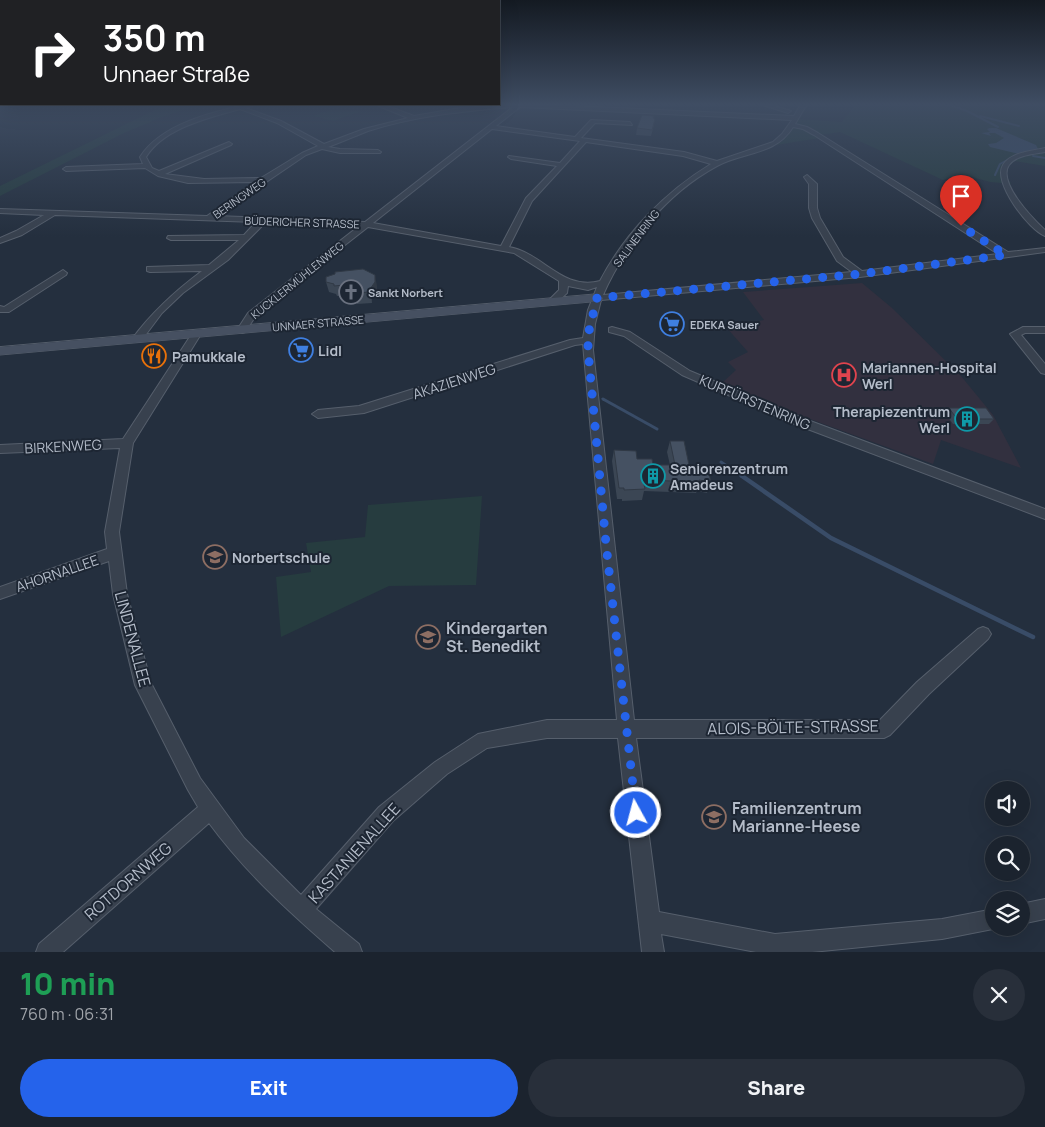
<!DOCTYPE html>
<html lang="en">
<head>
<meta charset="utf-8">
<style>
  body { margin:0; font-family:Manrope,sans-serif; background:#282f3a; color:#f1f3f6; height:100vh; display:flex; flex-direction:column; font-size:19px; white-space:nowrap }
  * { box-sizing:border-box; margin:0 }
  p { font-size:16px; color:#a0a4aa }
  .icon { flex:none; width:28px; height:28px; fill:none; stroke:currentColor; stroke-width:2; stroke-linecap:round; stroke-linejoin:round }
  .map { position:relative; height:952px; overflow:hidden }
  .details { display:flex; flex-direction:column; background:#1b232e; flex:1 }
  .details>* { flex:none }
  .hud { position:absolute; left:0px; top:0px; width:500px; height:105px; box-shadow:0 5px 20px #0002,0 0 0 1px #39404a; background:#202124; color:#fff; overflow:hidden }
  .buttons { position:absolute; left:985px; top:781px; display:grid; gap:10px }
  .buttons a { display:grid; place-items:center; width:45px; height:45px; border-radius:50%; background:#1b232e; box-shadow:0 5px 20px #0002,0 0 0 1px #39404a; font-size:25px }
  .pin { position:absolute; display:grid; place-items:center; width:42px; height:42px; color:#fff; margin:-51px -21px; border-radius:50% 50% 50% 0; rotate:-45deg; box-shadow:0 0 5px #0007 }
  .pin .icon { rotate:45deg }
  .me { position:absolute; width:55px; margin:-28px; rotate:353deg; stroke-linejoin:round; filter:drop-shadow(0 0 4px #0008) }
  .turn { display:flex; align-items:center; gap:18px; height:105px; padding:0 20px; font-size:22px }
  .turn .icon { width:65px; height:65px; stroke-width:2.5 }
  .turn b { display:block; font-size:35px; line-height:42px }
  .round { display:grid; place-items:center; flex:none; width:52px; height:52px; border-radius:26px; background:#282f3a }
  .summary { display:flex; align-items:center; justify-content:space-between; height:85px; padding:0 20px }
  h1 { font-size:30px; font-weight:800; line-height:38px; color:#1e9e55 }
  .primary-button { display:flex; gap:10px; margin-top:auto; padding:10px 20px }
  .primary-button a { flex:1; height:58px; border-radius:30px; background:#2563eb; color:#fff; font-size:20px; font-weight:800; line-height:58px; text-align:center }
  .primary-button a+a { background:#282f3a; color:#f1f3f6 }
  .map>svg:first-child { display:block }
</style>
</head>
<body>
<div class="map">
<svg width="1045" height="952" viewBox="0 0 1045 952">
  <rect width="100%" height="100%" fill="#242f3e"/>
  <polygon fill="#32303f" points="862,283 892,308 961,376 993,415 1021,468 941,440 933,464 769,404 722,383 736,370 728,362 748,352 726,327 764,320 743,292"/>
  <g fill="#263c3f">
    <polygon points="167,104 202,104 162,117 122,134 0,196 0,186"/>
    <polygon points="856,104 1045,104 1036,106 1045,109 1045,166 1015,161 1007,167 1005,174 1011,184 990,182 961,174 943,180 840,132 820,135 795,124 798,119 842,122"/>
    <polygon points="330,110 362,111 333,121 313,116"/>
    <polygon points="792,128 803,128 820,138 776,145 783,140"/>
    <polygon points="482,496 476,585 389,586 281,637 276,577 311,572 306,543 365,537 368,505"/>
  </g>
  <polygon fill="#394c67" points="990,128 996,128 1036,145 1038,149 1019,154 990,147 988,144 996,143 1004,138 995,133 989,133 991,136 981,133 990,132 987,129"/>
  <g fill="none" stroke-linecap="round" stroke-linejoin="round">
    <g stroke="#394c67" stroke-width="2">
      <polyline points="947,104 967,111 998,127"/>
      <polyline points="980,116 1019,126"/>
      <polyline points="1033,156 1045,158"/>
      <polyline points="995,175 1000,164 1018,154"/>
    </g>
    <g stroke="#394c67" stroke-width="3">
      <polyline points="603,399 657,429"/>
      <polyline points="721,462 743,477"/>
    </g>
    <polyline stroke="#394c67" stroke-width="4.5" points="742,476 831,538 1033,637"/>
    <g stroke="#565f6c" stroke-width="2">
      <g id="street">
        <path d="M249,104H258L246,108L281,121L324,144L364,129L408,118L374,104H382L414,116L460,108L529,104L794,116L801,104H807L795,124L807,127L818,133L1008,252L1045,248V252L860,277L601,300L595,324L593,350L634,720H880L917,682L978,629L983,627L988,629L991,634L988,639L929,694L890,735L884,738H636L659,912L775,934L942,919L994,909V928H998L942,939L812,952H756L661,934L664,952H642L618,738H547L487,748L447,774L393,821L316,909L359,944L362,952H335C289,912 245,872 209,823L63,952H36L39,944L198,807L188,790L135,685L113,594L109,561L0,599V587L107,549L105,532L120,448L0,453V445L123,439L193,332H199L201,334L133,443L119,532L127,594L151,683L200,778L244,838L301,895L379,807L435,762L478,734L547,720H617L583,344L575,345L364,413L318,418L312,414L318,410L359,406L570,340L583,338L588,310L597,287L588,290L568,286L567,293L555,304H549V300L559,290V281L514,253L368,227L268,305L255,317L245,332L242,333L237,330L248,313L359,226L265,223L228,260L183,293L162,313L141,341L137,342L132,339C152,312 175,291 202,271L150,272L147,271V267L209,265L239,240H171L167,238L168,236L244,235L256,222L55,215L22,235L0,243V238L16,231L44,215L0,213V209L207,216L255,182L188,183L158,176L145,168L66,171L63,169L66,167L143,164L140,157C161,124 212,112 249,104ZM513,107L365,222L216,216L306,155L322,149L340,153H380L381,152L378,150L340,149L328,147C342,142 355,136 368,131C415,116 464,111 513,107ZM520,107L792,120L782,134L773,142L717,161L684,152L581,138L595,123L632,125L630,122L591,120L575,137L496,126ZM240,109L277,123L318,146L302,153L261,178L204,179L165,174L231,145L232,144L229,142L159,171L152,168L146,157C164,128 208,118 240,109ZM793,127L803,129L814,135L998,254L862,271L843,257L820,218L817,208V184L807,175L804,177L809,184V208L812,218L837,261L852,272L603,295C626,243 667,193 717,166C744,152 776,155 793,127ZM492,129L580,141L560,163L509,156L508,157L511,159L557,166L526,198L501,246L373,223ZM586,142L683,156L711,164C665,192 625,233 600,281C562,291 543,253 509,247L532,201Z"/>
        <polygon points="760,104 768,104 791,111 788,113"/>
        <path d="M1045,148V152C1034,154 1016,155 1009,165C997,182 1033,219 1045,230V236C1029,230 992,182 1003,165C1011,152 1032,151 1045,148Z"/>
        <polygon points="63,270 67,273 66,275 9,312 0,312 0,306 4,307"/>
        <polygon points="612,327 630,332 690,371 805,419 1045,509 1045,519 797,425 682,375 624,336 609,332 609,328"/>
        <polygon points="1023,327 1045,327 1045,333 1025,333 1021,335 1045,364 1045,374 1041,373 1010,334"/>
        <polygon points="1045,899 1045,919 1021,924 1021,904"/>
      </g>
    </g>
    <g stroke="#565f6c" stroke-width="1">
      <polygon id="secondary" points="597,294 603,298 602,301 0,355 0,347"/>
    </g>
    <use href="#street" fill="#38414e" fill-rule="evenodd"/>
    <use href="#secondary" fill="#465061" fill-rule="evenodd"/>
  </g>
  <g fill="#3b4654">
    <polygon points="653,118 654,125 651,136 636,135 637,128"/>
    <polygon points="326,282 377,286 377,292 372,299 372,303 357,304 355,295 337,296 336,294 329,292"/>
    <polygon points="949,408 994,419 989,424 953,424 945,413"/>
    <polygon points="670,441 689,465 711,482 707,493 697,491 696,493 644,491 642,500 622,501 622,499 617,499 612,461 614,450 653,465 670,465 667,452"/>
  </g>
  <polygon fill="#303945" points="375,275 377,286 377,292 372,299 372,303 370,289"/>
  <g fill="#455162" stroke="#303945">
    <polygon points="642,115 654,116 653,118 655,119 652,130 637,128"/>
    <polygon points="363,269 375,275 375,282 370,289 370,292 355,293 354,284 334,286 334,284 326,282 326,277 335,274 335,272"/>
    <polygon points="949,408 986,408 994,419 957,419"/>
    <polygon points="670,441 684,441 689,465 707,466 711,482 699,480 700,482 643,480 645,489 624,490 624,488 619,488 614,450 636,451 637,459 652,459 653,465 675,465"/>
  </g>
  <linearGradient id="sky" x2="0" y2="1"><stop stop-color="#141a22"/><stop offset="0.44" stop-color="#3f4d63"/><stop offset="1" stop-color="#3f4d63" stop-opacity="0"/></linearGradient>
  <rect width="1045" height="237" fill="url(#sky)"/>
  <g fill="none" stroke-linecap="round" stroke-linejoin="round">
    <polyline stroke="#2563eb" stroke-width="9" stroke-dasharray="0 16.2" points="636,813 606,544 588,350 588,335 597,298 860,274 1006,255 961,226"/>
  </g>
  <defs>
    <g id="church-ring" transform="scale(1.25)"><circle r="9.5" fill="#1d2633" stroke="#6b7280" stroke-width="1.5"/><path d="M-1.2-6h2.4v3.5h3.3v2.4h-3.3V6h-2.4V-.1h-3.3v-2.4h3.3Z" fill="#6b7280"/></g>
    <g id="supermarket-ring" transform="scale(1.25)"><circle r="9.5" fill="#1d2633" stroke="#3f7fe0" stroke-width="1.5"/><path d="M-6-5.5h2.5l.6 2H6L4.5 2H-2.5L-4.4-4H-6ZM-1.5 3.2a1.3 1.3 0 1 0 .1 0ZM3 3.2a1.3 1.3 0 1 0 .1 0Z" fill="#3f7fe0"/></g>
    <g id="restaurant-ring" transform="scale(1.25)"><circle r="9.5" fill="#1d2633" stroke="#e8710a" stroke-width="1.5"/><path d="M-5-6h1v4h1v-4h1v4h1v-4h1v5L-1.5 .5V6h-2V.5L-5-1ZM5-6V6H3V1.5H1.5Q1.5-4 5-6Z" fill="#e8710a"/></g>
    <g id="hospital-ring" transform="scale(1.25)"><circle r="9.5" fill="#1d2633" stroke="#e0444e" stroke-width="1.5"/><path d="M-5-5h3v3.5h4V-5h3V5h-3V1.5h-4V5h-3Z" fill="#e0444e"/></g>
    <g id="building-ring" transform="scale(1.25)"><circle r="9.5" fill="#1d2633" stroke="#0f9aa8" stroke-width="1.5"/><path d="M-4-6H4V6H1V3H-1V6H-4ZM-2.5-4.3h1.7v1.8h-1.7ZM.8-4.3h1.7v1.8H.8ZM-2.5-1h1.7V.8h-1.7ZM.8-1h1.7V.8H.8Z" fill="#0f9aa8"/></g>
    <g id="school-ring" transform="scale(1.25)"><circle r="9.5" fill="#1d2633" stroke="#8d6e63" stroke-width="1.5"/><path d="M0-5L7-2L0 1L-7-2ZM-4 1L0 2.5L4 1V4Q0 6-4 4Z" fill="#8d6e63"/></g>
  </defs>
  <g fill-rule="evenodd">
    <use href="#church-ring" x="351" y="292"/>
    <use href="#supermarket-ring" x="672" y="324"/>
    <use href="#supermarket-ring" x="301" y="350"/>
    <use href="#restaurant-ring" x="154" y="356"/>
    <use href="#hospital-ring" x="844" y="375"/>
    <use href="#building-ring" x="967" y="419"/>
    <use href="#building-ring" x="653" y="476"/>
    <use href="#school-ring" x="215" y="557"/>
    <use href="#school-ring" x="428" y="637"/>
    <use href="#school-ring" x="714" y="817"/>
  </g>
  <g text-anchor="middle" dominant-baseline="central" stroke-width="4" stroke-linejoin="round" paint-order="stroke">
    <g font-size="11" fill="#b4bcc9" stroke="#1d2633">
      <text transform="translate(239 198) rotate(-35)">BERINGWEG</text>
      <text transform="translate(302 222) rotate(2)">BÜDERICHER STRASSE</text>
      <text transform="translate(636 238) rotate(-53)">SALINENRING</text>
      <text transform="translate(297 280) rotate(-39)">KUCKLERMÜHLENWEG</text>
      <text transform="translate(318 323) rotate(-5)">UNNAER STRASSE</text>
    </g>
    <g font-size="11" font-weight="bold" fill="#b4bcc9" stroke="#1d2633" text-anchor="start">
      <text x="368" y="292">Sankt Norbert</text>
      <text x="690" y="324">EDEKA Sauer</text>
    </g>
    <g font-size="14" font-weight="bold" fill="#b4bcc9" stroke="#1d2633" text-anchor="start">
      <text x="318" y="350">Lidl</text>
      <text x="172" y="356">Pamukkale</text>
      <text x="862" y="367">Mariannen-Hospital<tspan x="862" dy="16">Werl</tspan></text>
      <text x="950" y="411" text-anchor="end">Therapiezentrum<tspan x="950" dy="16">Werl</tspan></text>
      <text x="670" y="468">Seniorenzentrum<tspan x="670" dy="16">Amadeus</tspan></text>
      <text x="232" y="557">Norbertschule</text>
    </g>
    <g font-size="14" fill="#b4bcc9" stroke="#1d2633">
      <text transform="translate(454 381) rotate(-18)">AKAZIENWEG</text>
      <text transform="translate(755 402) rotate(23)">KURFÜRSTENRING</text>
      <text transform="translate(63 446) rotate(-3)">BIRKENWEG</text>
      <text transform="translate(57 573) rotate(-19)">AHORNALLEE</text>
    </g>
    <g font-size="16" font-weight="bold" fill="#b4bcc9" stroke="#1d2633" text-anchor="start">
      <text x="446" y="628">Kindergarten<tspan x="446" dy="18">St. Benedikt</tspan></text>
      <text x="732" y="808">Familienzentrum<tspan x="732" dy="18">Marianne-Heese</tspan></text>
    </g>
    <g font-size="16" fill="#b4bcc9" stroke="#1d2633">
      <text transform="translate(133 639) rotate(75)">LINDENALLEE</text>
      <text transform="translate(793 727) rotate(-1)">ALOIS-BÖLTE-STRASSE</text>
      <text transform="translate(354 853) rotate(-48)">KASTANIENALLEE</text>
      <text transform="translate(128 881) rotate(-41)">ROTDORNWEG</text>
    </g>
  </g>
</svg>
<div class="buttons">
<a><svg class="icon" aria-label="sound" viewBox="0 0 24 24"><path d="M4 9h4l5-4v14l-5-4H4zM17 9q2 3 0 6"/></svg></a>
<a><svg class="icon" aria-label="search" viewBox="0 0 24 24"><circle cx="10" cy="10" r="6"/><path d="M15 15l6 6"/></svg></a>
<a><svg class="icon" aria-label="layers" viewBox="0 0 24 24"><path d="M12 4l9 5-9 5-9-5zM3 14l9 5 9-5"/></svg></a>
</div>
<div class="pin" style="left:961px;top:226px;background:#d93025"><svg class="icon" aria-label="arrive" viewBox="0 0 24 24"><path d="M6 21V4h12l-3 4 3 4H6"/></svg></div>
<svg class="me" style="left:636px;top:813px" viewBox="-20 -20 40 40"><circle r="17" fill="#2563eb" stroke="#fff" stroke-width="3"/><path d="M0-11L8 9 0 5-8 9z" fill="#fff"/></svg>
<div class="hud">
<div class="turn"><svg class="icon" aria-label="right" viewBox="0 0 24 24"><path d="M7 20v-9h11M14 6l5 5-5 5"/></svg><div><b>350 m</b>Unnaer Straße</div></div>
</div>
</div>
<section class="details">
<div class="summary"><div><h1>10 min</h1><p>760 m · 06:31</p></div><a class="round"><svg class="icon" aria-label="close" viewBox="0 0 24 24"><path d="M6 6l12 12M18 6L6 18"/></svg></a></div>
<div class="primary-button"><a>Exit</a><a>Share</a></div>
</section>
</body>
</html>
